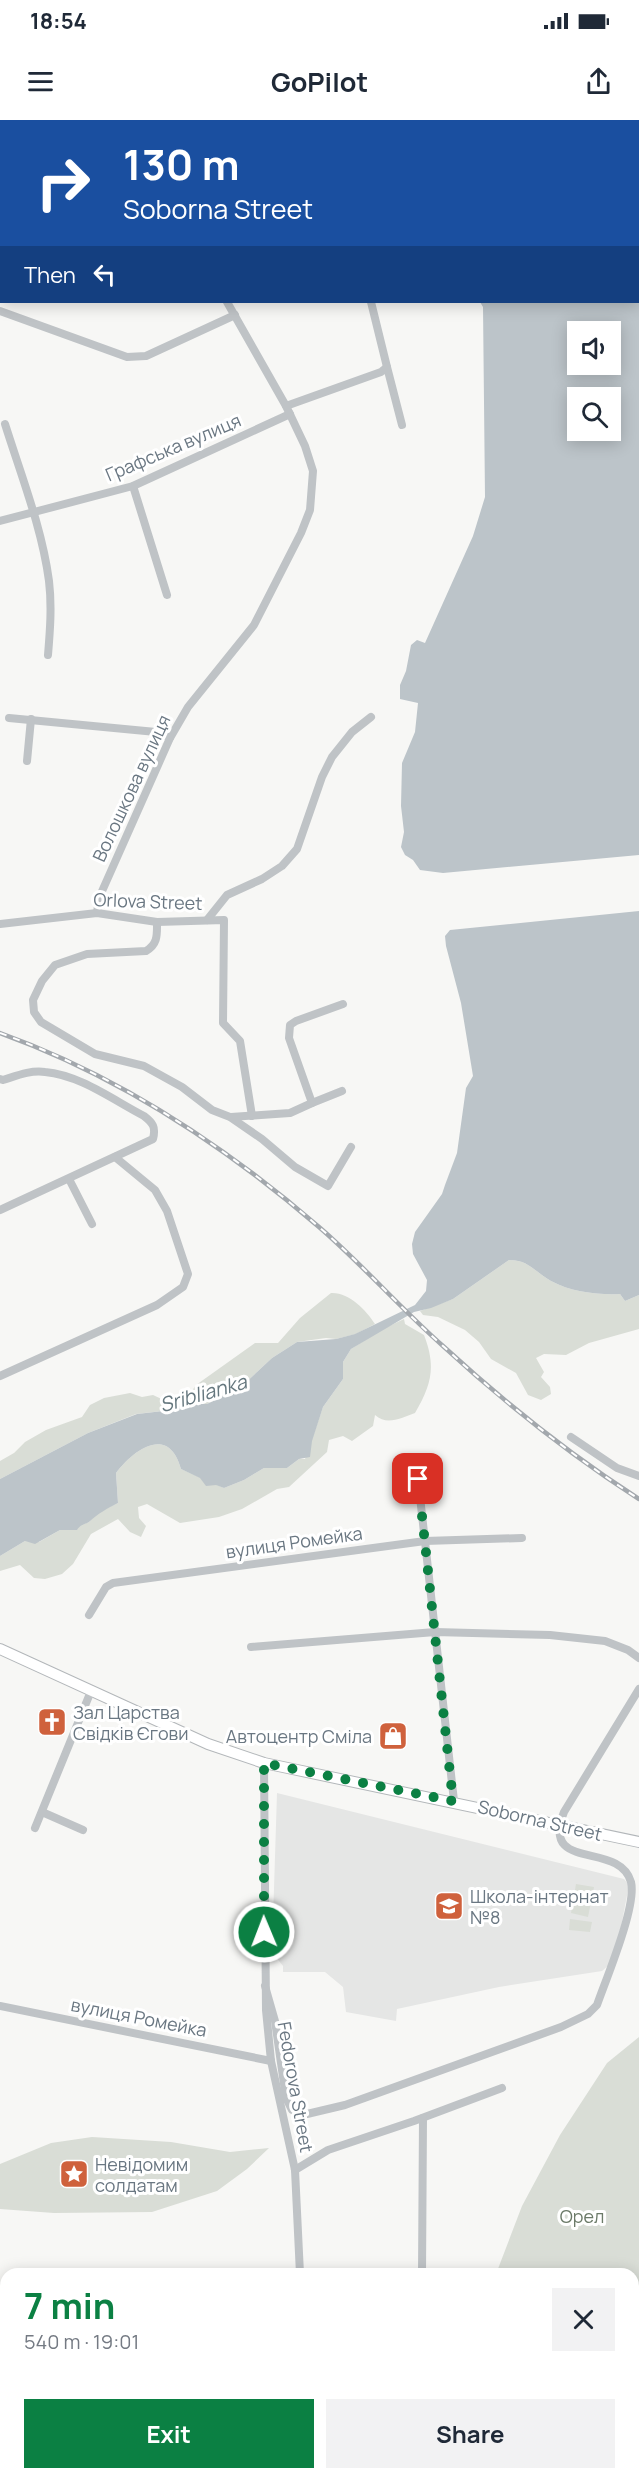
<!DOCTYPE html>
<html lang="en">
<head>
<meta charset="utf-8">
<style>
  body { margin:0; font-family:Manrope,sans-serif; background:#f2f2f3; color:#1f2937; height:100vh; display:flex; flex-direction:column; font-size:22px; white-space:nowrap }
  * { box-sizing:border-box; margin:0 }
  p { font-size:20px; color:#747a83 }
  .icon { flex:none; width:33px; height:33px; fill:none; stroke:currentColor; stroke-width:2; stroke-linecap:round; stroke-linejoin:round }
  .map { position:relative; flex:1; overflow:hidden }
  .sheet { position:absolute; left:0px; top:2148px; width:639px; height:212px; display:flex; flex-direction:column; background:#fff; border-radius:18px 18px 0 0; box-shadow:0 3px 15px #0003 }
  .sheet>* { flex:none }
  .banner { position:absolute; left:0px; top:0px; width:639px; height:183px; box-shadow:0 3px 15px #0003; background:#1a4fa0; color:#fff; overflow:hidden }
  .tools { position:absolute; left:567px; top:201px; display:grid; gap:12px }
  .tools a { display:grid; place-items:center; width:54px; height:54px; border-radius:0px; background:#fff; box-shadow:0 3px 15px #0003; font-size:30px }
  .pin { position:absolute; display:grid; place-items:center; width:51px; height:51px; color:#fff; margin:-26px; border-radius:12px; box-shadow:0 3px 9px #0006 }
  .me { position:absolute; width:66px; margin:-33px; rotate:359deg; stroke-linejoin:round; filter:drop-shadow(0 0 4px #0008) }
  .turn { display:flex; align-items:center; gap:21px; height:126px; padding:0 24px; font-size:27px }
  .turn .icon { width:78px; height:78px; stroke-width:2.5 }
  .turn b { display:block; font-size:42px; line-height:51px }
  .then { display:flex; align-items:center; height:57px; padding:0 24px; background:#0003; gap:12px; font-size:22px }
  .round { display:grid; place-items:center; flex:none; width:63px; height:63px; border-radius:0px; background:#f2f2f3 }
  .overview { display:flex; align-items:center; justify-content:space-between; height:102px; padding:0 24px }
  h1 { font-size:36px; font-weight:700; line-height:45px; color:#0b8043 }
  .button { display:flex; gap:12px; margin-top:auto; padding:12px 24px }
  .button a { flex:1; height:69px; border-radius:0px; background:#0b8043; color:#fff; font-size:24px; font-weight:700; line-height:69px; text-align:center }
  .button a+a { background:#f2f2f3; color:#1f2937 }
  .status { display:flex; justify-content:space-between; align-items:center; height:42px; padding:0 30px; background:#fff; direction:ltr }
  .status svg { height:16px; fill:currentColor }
  header { display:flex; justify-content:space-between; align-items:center; height:78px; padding:0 24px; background:#fff; font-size:27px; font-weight:700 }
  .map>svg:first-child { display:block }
</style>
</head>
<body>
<div class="status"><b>18:54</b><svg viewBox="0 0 49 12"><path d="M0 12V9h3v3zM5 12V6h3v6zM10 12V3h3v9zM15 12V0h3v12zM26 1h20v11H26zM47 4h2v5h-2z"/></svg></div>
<header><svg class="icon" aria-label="menu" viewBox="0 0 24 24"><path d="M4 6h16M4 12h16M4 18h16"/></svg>GoPilot<svg class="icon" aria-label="share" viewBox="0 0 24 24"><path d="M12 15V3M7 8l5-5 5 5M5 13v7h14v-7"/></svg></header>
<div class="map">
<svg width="639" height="2359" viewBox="0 0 639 2359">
  <rect width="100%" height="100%" fill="#f7f7f5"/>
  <polygon fill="#e5e6e5" points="277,1673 624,1759 629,1765 621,1807 609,1845 602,1851 499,1867 397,1889 396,1901 346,1892 343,1867 325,1852 283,1852 283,1846 272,1832"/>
  <g fill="#d9ddd6">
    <path d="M509,1140C529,1140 535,1152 551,1161C571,1172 598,1175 620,1174L625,1181L639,1175V1209L589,1223L566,1235L544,1234L536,1238L544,1252L541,1257L550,1267L551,1274L541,1280L528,1275L516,1253L491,1239L479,1222L465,1210L438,1197L423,1195L420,1191L453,1179Z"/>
    <path d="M331,1173C349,1172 366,1190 375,1204L356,1214L336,1219L326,1218L297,1222L272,1238L241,1267L207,1284H183L172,1290L136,1294L88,1313L0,1359V1341L14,1333L25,1322L46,1310L82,1297L90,1285L104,1278L130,1273L142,1277L153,1275L168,1282L183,1284L196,1265L255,1223H278L300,1198Z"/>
    <path d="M404,1199L405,1204L424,1215C436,1246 432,1264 415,1293C401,1298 387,1306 375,1295L373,1306L352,1321L343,1316L329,1320L327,1332L289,1367L277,1369L242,1389L219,1397L180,1403L147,1384L138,1387L139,1398L146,1406L141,1417L130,1412L118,1399L91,1414L73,1444L62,1454L45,1459L34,1458L20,1445L0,1451V1436L25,1421L39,1422L60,1410H69L89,1402L97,1393L118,1383L116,1353C135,1328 169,1305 181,1349L224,1368L244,1360L264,1348H287L299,1339H305L323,1287L343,1259V1242L351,1229L381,1210Z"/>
    <polygon points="576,1764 594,1767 588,1797 571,1793"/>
    <polygon points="570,1799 592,1802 590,1812 569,1810"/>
    <polygon points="639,1917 639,2359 464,2359 465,2354 633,2354 633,2154 496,2154 522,2086 560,2015 607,1943"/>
    <polygon points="92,2017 171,2022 230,2032 269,2028 247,2049 217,2071 152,2092 54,2093 0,2089 0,2044 51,2023"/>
  </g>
  <g fill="#bcc4c9" fill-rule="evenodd">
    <path d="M329,0H639V735L443,753L420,750L413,740L405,735L401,727L404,712L401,686L402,643L415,612L418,583L400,579V565L406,551L411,525L417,520L425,523L473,416L485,377L483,187L480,182H638V2ZM578,212H610V244H578ZM578,278H610V310H578Z"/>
    <path d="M639,791V1175L625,1181L620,1174C598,1175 571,1172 551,1161C535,1152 529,1140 509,1140L453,1179L431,1188L414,1192L351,1229L343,1242V1259L323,1287L312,1321L310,1337L299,1339L287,1348H264L244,1360L224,1368L216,1365L206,1366L200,1358L181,1349C169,1305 135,1328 116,1353L118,1383C106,1389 99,1393 89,1402C84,1405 81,1404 77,1410H60L35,1424L25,1421L0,1436V1359L88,1313L137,1294L172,1290L183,1284H207L241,1267L272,1238L297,1222L336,1219L355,1214L415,1185L426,1171L427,1160L413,1134L412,1124L415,1112L442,1074L445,1065L457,1033L466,968L473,956L461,883L446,826L445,816L450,810Z"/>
  </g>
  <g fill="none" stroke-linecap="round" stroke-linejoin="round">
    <g stroke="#b3b7ba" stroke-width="12">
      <polyline id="major" points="0,1529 208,1624 264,1643 639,1722"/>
    </g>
    <g stroke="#bfc3c6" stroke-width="8">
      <polyline points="44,0 46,2"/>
      <polyline points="155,0 157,2"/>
      <polyline points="371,182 387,247"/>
      <polyline points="0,191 127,237 146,236 235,195"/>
      <polyline points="286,286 381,252 387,247 402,305"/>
      <path d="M5,304C21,355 42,408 49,461C52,486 50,511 48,535"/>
      <polyline points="133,366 167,475"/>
      <polyline points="0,401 133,366 290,294"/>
      <polyline points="9,598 156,612 170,618"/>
      <polyline points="27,641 31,599"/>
      <polyline points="97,793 99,778 170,618 188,587 254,505 301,413 310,390 313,351 305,326 286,286 227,182"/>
      <polyline points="207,800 227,775 262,759 282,746 297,729 322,657 332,637 352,612 371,597"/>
      <path d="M157,802C157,815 158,824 146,831L87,834L55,845L42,861L33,880L34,892L41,902L95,934L144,946L182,967L212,990L230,997L262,1019L295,1047L328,1066L351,1027"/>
      <polyline points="0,804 97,793 157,802 224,800 223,903 240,921 252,996"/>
      <path d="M0,959L3,960C16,956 30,950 45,952C80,955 113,980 144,996C153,1003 156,1007 153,1019L0,1090"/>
      <polyline points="312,983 342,971"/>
      <polyline points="231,997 290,993 312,983 289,918 290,905 296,901 343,884"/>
      <polyline points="69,1059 92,1104"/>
      <polyline points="0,1256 157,1185 183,1167 188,1154 167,1091 155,1070 115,1037"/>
      <polyline points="571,1317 617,1348 639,1356"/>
      <polyline points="418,1359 454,1681"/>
      <polyline points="89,1495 106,1467 113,1463 425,1421 522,1418"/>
      <polyline points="251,1527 435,1512 550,1515 605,1521 628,1530 639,1538"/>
      <polyline points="264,1643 266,1890 271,1941 295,2050 300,2154"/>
      <polyline points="42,1692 83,1710"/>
      <polyline points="35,1708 91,1571"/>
      <path d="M265,1866L275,1901L286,1978L292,1990L307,1994L345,1985L561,1907L588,1894L597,1885C606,1859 637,1786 631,1762C619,1720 540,1753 564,1692L639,1569"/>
      <polyline points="0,1886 271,1941"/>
      <polyline points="295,2050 328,2030 414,2001 502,1968"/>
      <polyline points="422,2154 423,1998"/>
      <polyline points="0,2198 6,2199"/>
      <polyline points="0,2340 6,2340"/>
      <polyline points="309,2354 310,2359"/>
    </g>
    <use href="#major" stroke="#fff" stroke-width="10"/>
    <g stroke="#a3a8ad" stroke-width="4.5">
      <path id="rail" d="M0,913C117,955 225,1026 319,1107C362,1144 400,1188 443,1226C504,1282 569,1334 639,1379"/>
    </g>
    <use href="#rail" stroke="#fff" stroke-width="2" stroke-dasharray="7" stroke-linecap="butt"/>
  </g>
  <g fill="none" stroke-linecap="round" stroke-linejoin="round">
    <polyline stroke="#0b8043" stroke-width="10" stroke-dasharray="0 18" points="264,1812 264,1643 453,1681 418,1359"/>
  </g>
  <defs>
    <g id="church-square" transform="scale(1.5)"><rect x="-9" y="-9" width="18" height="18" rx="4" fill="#cf613c" stroke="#fff"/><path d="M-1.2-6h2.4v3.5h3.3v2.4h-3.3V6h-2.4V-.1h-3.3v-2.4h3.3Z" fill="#fff"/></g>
    <g id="shop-square" transform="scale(1.5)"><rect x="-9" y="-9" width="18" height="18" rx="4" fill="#cf613c" stroke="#fff"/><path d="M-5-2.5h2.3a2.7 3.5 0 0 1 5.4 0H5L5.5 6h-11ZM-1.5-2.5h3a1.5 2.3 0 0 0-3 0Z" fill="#fff"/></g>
    <g id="school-square" transform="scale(1.5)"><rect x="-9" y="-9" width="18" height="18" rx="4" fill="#cf613c" stroke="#fff"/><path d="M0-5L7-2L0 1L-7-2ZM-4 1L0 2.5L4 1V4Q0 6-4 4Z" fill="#fff"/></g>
    <g id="sight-square" transform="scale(1.5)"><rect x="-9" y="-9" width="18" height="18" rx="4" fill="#cf613c" stroke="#fff"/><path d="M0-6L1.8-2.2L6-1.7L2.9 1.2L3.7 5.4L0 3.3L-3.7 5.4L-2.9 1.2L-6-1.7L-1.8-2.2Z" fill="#fff"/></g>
  </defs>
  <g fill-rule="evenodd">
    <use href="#church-square" x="52" y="1602"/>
    <use href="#shop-square" x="393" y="1616"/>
    <use href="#school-square" x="449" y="1786"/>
    <use href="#sight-square" x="74" y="2054"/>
  </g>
  <g text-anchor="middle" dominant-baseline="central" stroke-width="6" stroke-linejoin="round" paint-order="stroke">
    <g font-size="18" fill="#6a7782" stroke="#fff">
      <text transform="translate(173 327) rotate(-23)">Графська вулиця</text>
      <text transform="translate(131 668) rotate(-65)">Волошкова вулиця</text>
      <text transform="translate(148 781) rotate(2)">Orlova Street</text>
      <text transform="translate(294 1422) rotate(-8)">вулиця Ромейка</text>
      <text transform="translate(540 1700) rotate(13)">Soborna Street</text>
      <text transform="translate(139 1897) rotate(11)">вулиця Ромейка</text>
      <text transform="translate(296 1967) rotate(80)">Fedorova Street</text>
    </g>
    <g font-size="18" fill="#6a7782" stroke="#fff" text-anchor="start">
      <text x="73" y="1592">Зал Царства<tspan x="73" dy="21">Свідків Єгови</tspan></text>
      <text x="372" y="1616" text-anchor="end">Автоцентр Сміла</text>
      <text x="470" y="1776">Школа-інтернат<tspan x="470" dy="21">№8</tspan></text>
      <text x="95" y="2044">Невідомим<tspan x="95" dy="21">солдатам</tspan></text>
    </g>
    <g font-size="18" fill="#6b7a68" stroke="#fff">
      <text x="582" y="2096">Орел</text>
    </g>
    <g font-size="20" font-style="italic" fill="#65777e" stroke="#fff">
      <text transform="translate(203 1273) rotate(-16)">Sriblianka</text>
    </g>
  </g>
</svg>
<div class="tools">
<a><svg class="icon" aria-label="sound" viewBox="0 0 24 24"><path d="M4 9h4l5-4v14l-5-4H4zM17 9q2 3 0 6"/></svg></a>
<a><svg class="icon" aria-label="search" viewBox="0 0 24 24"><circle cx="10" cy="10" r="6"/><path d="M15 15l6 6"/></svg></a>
</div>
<div class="pin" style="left:418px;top:1359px;background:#d93025"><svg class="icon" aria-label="arrive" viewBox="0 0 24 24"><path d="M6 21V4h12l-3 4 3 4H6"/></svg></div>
<svg class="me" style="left:264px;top:1812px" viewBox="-20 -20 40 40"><circle r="17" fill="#0b8043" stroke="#fff" stroke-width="3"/><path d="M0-11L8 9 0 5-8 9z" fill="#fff"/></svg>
<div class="banner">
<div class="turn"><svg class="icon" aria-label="right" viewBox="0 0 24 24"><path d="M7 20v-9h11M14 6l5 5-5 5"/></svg><div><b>130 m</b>Soborna Street</div></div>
<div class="then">Then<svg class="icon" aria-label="left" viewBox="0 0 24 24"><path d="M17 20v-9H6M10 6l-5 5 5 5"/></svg></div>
</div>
<section class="sheet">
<div class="overview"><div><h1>7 min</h1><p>540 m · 19:01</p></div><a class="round"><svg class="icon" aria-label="close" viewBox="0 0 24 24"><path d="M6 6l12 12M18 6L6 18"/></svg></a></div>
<div class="button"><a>Exit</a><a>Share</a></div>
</section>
</div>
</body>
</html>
